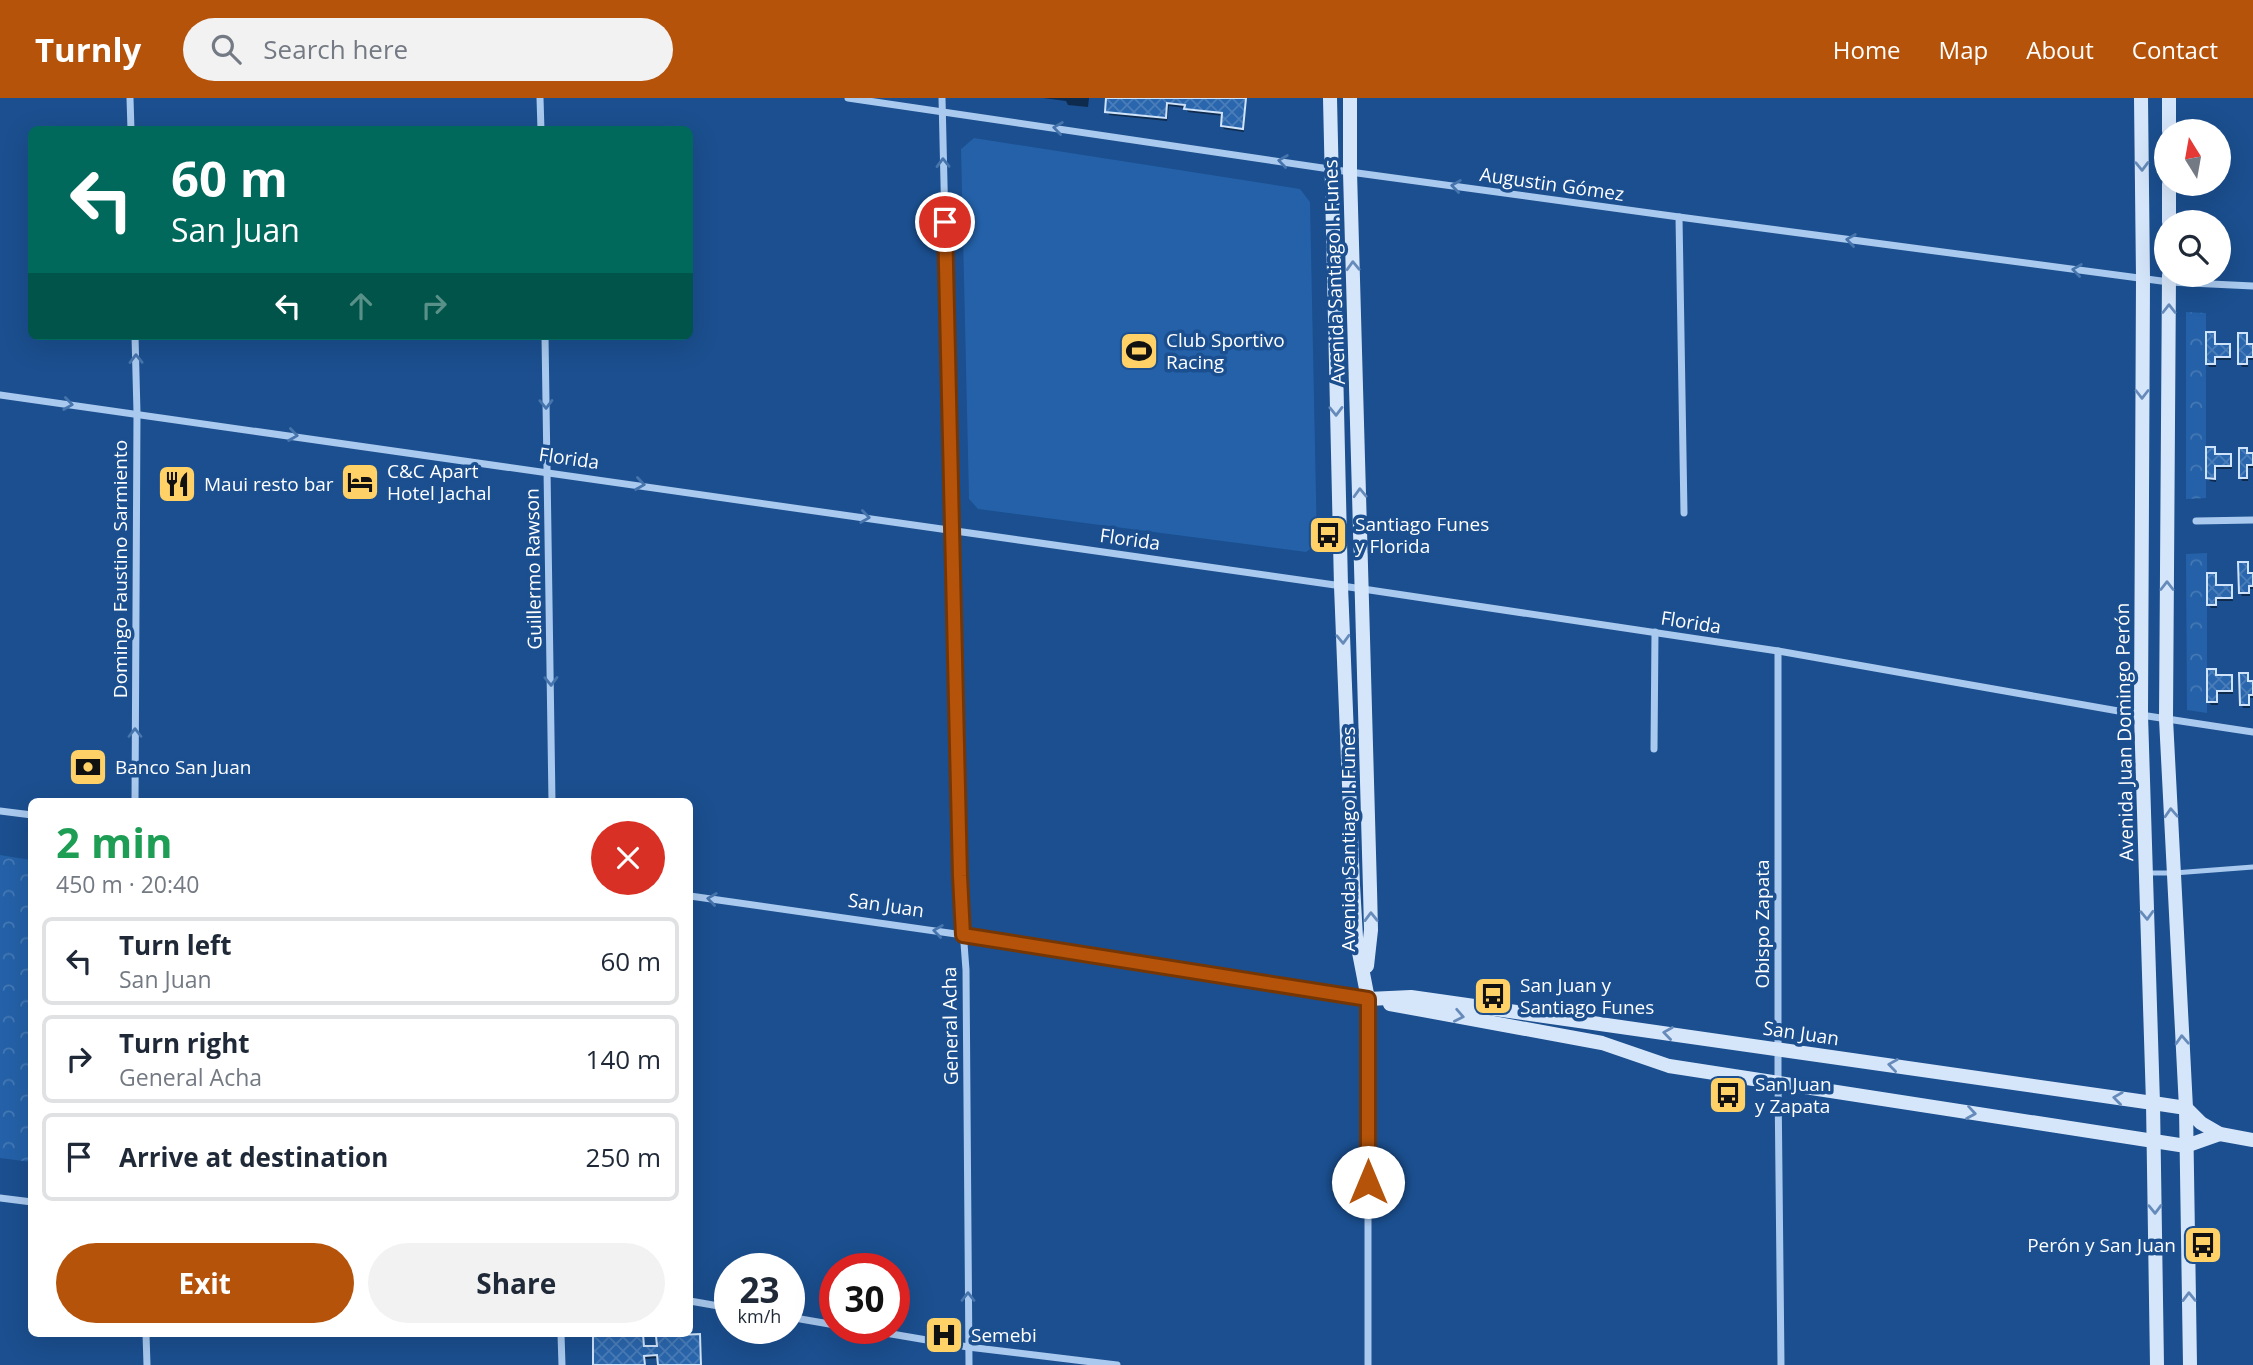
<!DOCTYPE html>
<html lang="en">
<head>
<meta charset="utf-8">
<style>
  body { margin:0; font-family:"Open Sans",sans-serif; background:#f2f2f3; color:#1f2937; height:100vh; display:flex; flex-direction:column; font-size:26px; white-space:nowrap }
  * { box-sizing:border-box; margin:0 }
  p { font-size:23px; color:#747a83 }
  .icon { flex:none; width:38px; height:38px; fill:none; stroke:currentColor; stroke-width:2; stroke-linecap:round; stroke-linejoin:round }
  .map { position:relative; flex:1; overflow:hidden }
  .panel { position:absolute; left:28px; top:700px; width:665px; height:539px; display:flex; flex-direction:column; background:#fff; border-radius:10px; box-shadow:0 7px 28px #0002 }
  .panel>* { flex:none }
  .banner { position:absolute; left:28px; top:28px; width:665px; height:214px; border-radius:10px; box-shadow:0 7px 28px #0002; background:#00695c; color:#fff; overflow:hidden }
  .needle { width:46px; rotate:349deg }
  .buttons { position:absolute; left:2154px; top:21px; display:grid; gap:14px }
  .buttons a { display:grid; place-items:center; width:77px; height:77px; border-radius:50%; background:#fff; box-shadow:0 7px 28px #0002; font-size:35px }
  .speed { position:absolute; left:714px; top:1155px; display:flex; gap:14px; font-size:35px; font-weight:700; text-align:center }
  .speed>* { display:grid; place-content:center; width:91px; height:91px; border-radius:50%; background:#fff; box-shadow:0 7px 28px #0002; line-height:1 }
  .speed small { font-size:18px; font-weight:400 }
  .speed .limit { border:10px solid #d22; background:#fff; color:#111 }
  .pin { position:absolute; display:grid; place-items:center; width:60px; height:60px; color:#fff; margin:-30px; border:4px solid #fff; border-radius:50%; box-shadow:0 2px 7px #0007 }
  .me { position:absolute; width:77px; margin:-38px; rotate:0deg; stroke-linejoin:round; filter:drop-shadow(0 0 5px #0008) }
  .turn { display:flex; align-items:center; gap:24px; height:147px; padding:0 28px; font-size:32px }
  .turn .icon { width:91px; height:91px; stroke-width:2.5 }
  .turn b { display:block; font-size:49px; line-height:60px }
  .lanes { display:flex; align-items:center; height:66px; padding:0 28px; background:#0003; justify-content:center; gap:35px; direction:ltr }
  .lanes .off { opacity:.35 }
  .round { display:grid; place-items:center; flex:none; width:74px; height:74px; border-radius:37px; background:#f2f2f3 }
  .summary { display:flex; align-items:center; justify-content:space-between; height:119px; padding:0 28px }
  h1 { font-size:42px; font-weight:700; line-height:52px; color:#1e9e55 }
  .action { display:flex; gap:14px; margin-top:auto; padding:14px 28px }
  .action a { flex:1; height:80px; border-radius:42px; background:#b45309; color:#fff; font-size:28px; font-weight:700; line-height:80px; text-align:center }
  .action a+a { background:#f2f2f3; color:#1f2937 }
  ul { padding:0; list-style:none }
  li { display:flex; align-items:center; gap:21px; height:88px; margin:0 14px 10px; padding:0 14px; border:4px solid #e0e1e3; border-radius:10px }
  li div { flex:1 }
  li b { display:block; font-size:26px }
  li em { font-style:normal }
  header { display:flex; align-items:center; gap:42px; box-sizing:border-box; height:98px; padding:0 35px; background:#b45309; color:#fff }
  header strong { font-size:33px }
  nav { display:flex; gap:38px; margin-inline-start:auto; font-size:24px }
  .search { width:490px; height:63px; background:#f2f2f3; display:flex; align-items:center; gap:18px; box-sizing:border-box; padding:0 24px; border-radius:38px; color:#747a83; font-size:26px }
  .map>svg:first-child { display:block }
</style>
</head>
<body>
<header>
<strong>Turnly</strong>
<div class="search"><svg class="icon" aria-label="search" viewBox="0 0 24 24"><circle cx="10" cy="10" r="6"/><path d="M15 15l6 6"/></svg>Search here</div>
<nav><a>Home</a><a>Map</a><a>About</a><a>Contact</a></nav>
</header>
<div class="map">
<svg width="2253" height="1267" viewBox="0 0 2253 1267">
  <defs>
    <pattern id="park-crowns" width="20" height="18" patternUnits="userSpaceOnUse" patternTransform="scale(1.75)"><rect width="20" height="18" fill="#2461a8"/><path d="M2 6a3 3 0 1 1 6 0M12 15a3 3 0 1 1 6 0" fill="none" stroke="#4579b5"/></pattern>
    <pattern id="building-cross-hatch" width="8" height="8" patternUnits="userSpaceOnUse" patternTransform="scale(1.75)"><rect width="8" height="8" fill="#2a66ad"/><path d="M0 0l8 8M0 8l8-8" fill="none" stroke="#4a7db9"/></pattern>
  </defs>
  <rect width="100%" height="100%" fill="#1b4f8f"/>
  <g fill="url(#park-crowns)">
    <polygon points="2186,214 2206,215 2206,400 2186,401"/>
    <polygon points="2207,455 2207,615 2187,612 2186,456"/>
    <polygon points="0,757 31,762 31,1064 0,1060"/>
  </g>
  <polygon fill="#2461a8" points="974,40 1300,91 1310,104 1317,446 1306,454 978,411 969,401 961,51"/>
  <g fill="#0007">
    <polygon points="1043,0 1089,0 1088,9 1068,7 1066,3"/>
    <polygon points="1106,0 1246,0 1244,34 1224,31 1222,28 1224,18 1188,14 1186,10 1169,8 1167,23 1109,17"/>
    <polygon points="2214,236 2216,248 2229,248 2231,262 2216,262 2216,269 2209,269 2207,265"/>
    <polygon points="2246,236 2248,248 2253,248 2253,262 2248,262 2248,269 2242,269 2240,265"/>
    <polygon points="2214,351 2216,358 2230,358 2232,371 2216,371 2216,384 2210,383 2208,380"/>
    <polygon points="2246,351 2248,357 2253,357 2253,370 2248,370 2248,383 2242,383 2241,379"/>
    <polygon points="2247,465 2249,477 2253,477 2253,491 2250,491 2250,498 2242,498 2240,495"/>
    <polygon points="2215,477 2217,489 2231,489 2233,503 2217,503 2217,510 2211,510 2209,507"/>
    <polygon points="2215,573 2217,579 2231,579 2233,582 2233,596 2217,596 2218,607 2211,607 2209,604"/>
    <polygon points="2247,577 2249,584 2253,584 2253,600 2250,600 2250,610 2243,610 2241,606"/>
    <polygon points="642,1236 644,1250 659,1249 699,1238 701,1242 702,1267 660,1267 659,1260 645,1261 645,1267 595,1267 595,1239"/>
  </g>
  <g fill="url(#building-cross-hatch)" stroke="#cfe3fa" stroke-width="2">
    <polygon points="1106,0 1246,0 1243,31 1221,28 1222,15 1184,11 1185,7 1167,5 1166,20 1105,14"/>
    <polygon points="2206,234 2215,234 2215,246 2230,246 2230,259 2215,259 2215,266 2206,266"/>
    <polygon points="2238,235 2247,235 2247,246 2253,246 2253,259 2247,259 2247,266 2238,266"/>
    <polygon points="2206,349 2215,349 2215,356 2231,356 2231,368 2215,368 2215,381 2206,380"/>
    <polygon points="2239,350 2247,350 2247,355 2253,355 2253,367 2247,367 2247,380 2239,380"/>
    <polygon points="2238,464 2248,464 2248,475 2253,475 2253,488 2249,488 2249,495 2239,495"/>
    <polygon points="2207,475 2216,475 2216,487 2232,487 2232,500 2216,500 2216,507 2207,507"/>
    <polygon points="2207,571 2216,571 2216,577 2232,577 2232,593 2217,593 2217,604 2207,604"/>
    <polygon points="2239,575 2248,575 2248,583 2253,583 2253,597 2249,597 2249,607 2240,607"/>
    <polygon points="618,1236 643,1236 644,1248 657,1248 656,1238 700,1236 701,1267 658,1267 657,1257 644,1258 645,1267 593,1267 593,1237"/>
  </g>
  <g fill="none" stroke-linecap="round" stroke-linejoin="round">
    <polyline stroke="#a9c9ee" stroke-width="5" points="2149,775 2174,775 2253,769"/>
    <g stroke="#a9c9ee" stroke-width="7">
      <polyline points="130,0 131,32"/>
      <polyline points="540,0 541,32"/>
      <polyline points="848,0 1350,74 1679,119 2169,184 2253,188"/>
      <polyline points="942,0 961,805 966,872 969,1267"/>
      <polyline points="1679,119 1684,415"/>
      <polyline points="545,238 552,704"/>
      <polyline points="0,297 1363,491 1778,553 2141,617 2253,634"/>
      <polyline points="2196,423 2253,422"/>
      <polyline points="1778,553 1778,984 1781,1267"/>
      <polyline points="1654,651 1655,534"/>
      <polyline points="135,704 137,315 135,238"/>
      <polyline points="0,713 32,717"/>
      <polyline points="690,798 963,837 1368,901 1368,1267"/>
      <polyline points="0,1100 32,1104"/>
      <polyline points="690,1203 730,1210"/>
      <polyline points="789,1219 835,1227"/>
      <polyline points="856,1230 968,1249 1117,1267"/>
      <polyline points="146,1236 147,1267"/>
      <polyline points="561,1236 562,1267"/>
    </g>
    <g stroke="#d6e6fa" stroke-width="14">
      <polyline points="1330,0 1341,488 1353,787 1356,839 1368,901"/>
      <polyline points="1350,0 1350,74 1370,791 1371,832 1367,868"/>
      <polyline points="2141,0 2143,180 2141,617 2153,1005 2157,1267"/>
      <polyline points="2169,33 2169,0"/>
      <polyline points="2169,124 2169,86"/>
      <polyline points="2169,177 2166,621 2186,1010 2190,1267"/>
      <polyline points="1368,901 1411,899 2153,1005 2186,1010 2201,1025 2220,1036 2253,1042"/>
      <polyline points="1390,906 1602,945 1669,968 2186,1048 2220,1036"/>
    </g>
  </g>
  <defs><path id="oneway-chevron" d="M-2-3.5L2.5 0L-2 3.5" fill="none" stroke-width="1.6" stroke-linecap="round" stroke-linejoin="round" transform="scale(1.75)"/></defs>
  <g stroke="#4674ac">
    <use href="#oneway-chevron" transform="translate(1058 30) rotate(-172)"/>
    <use href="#oneway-chevron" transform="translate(1283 63) rotate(-172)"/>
    <use href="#oneway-chevron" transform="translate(943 65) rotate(-91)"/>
    <use href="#oneway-chevron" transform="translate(1456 88) rotate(-172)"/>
    <use href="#oneway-chevron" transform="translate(1851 142) rotate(-172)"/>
    <use href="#oneway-chevron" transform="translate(2077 172) rotate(-172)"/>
    <use href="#oneway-chevron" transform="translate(136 261) rotate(-91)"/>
    <use href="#oneway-chevron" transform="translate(68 306) rotate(8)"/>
    <use href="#oneway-chevron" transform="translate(546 306) rotate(89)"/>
    <use href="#oneway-chevron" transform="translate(293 337) rotate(8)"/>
    <use href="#oneway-chevron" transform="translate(640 386) rotate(8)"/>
    <use href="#oneway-chevron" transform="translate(865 419) rotate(8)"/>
    <use href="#oneway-chevron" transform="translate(551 583) rotate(89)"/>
    <use href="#oneway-chevron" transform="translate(135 635) rotate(-90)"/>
    <use href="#oneway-chevron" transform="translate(712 801) rotate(-172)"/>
    <use href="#oneway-chevron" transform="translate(938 833) rotate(-172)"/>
    <use href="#oneway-chevron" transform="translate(968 1199) rotate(-90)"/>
  </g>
  <g stroke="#668bba">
    <use href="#oneway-chevron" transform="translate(2142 68) rotate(89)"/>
    <use href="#oneway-chevron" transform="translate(1353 168) rotate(-92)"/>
    <use href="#oneway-chevron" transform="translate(2169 211) rotate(-90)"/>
    <use href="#oneway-chevron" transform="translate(2142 296) rotate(90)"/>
    <use href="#oneway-chevron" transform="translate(1336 313) rotate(89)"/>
    <use href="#oneway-chevron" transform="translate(1360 395) rotate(-92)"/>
    <use href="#oneway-chevron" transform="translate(2167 488) rotate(-90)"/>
    <use href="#oneway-chevron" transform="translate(1343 541) rotate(88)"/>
    <use href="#oneway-chevron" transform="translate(2171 715) rotate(-93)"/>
    <use href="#oneway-chevron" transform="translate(2147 817) rotate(88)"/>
    <use href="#oneway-chevron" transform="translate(1371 819) rotate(-91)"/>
    <use href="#oneway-chevron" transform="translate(1459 918) rotate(11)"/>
    <use href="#oneway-chevron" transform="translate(1668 935) rotate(-172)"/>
    <use href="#oneway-chevron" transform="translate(2182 942) rotate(-93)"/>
    <use href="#oneway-chevron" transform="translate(1893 967) rotate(-172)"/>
    <use href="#oneway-chevron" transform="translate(2118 1000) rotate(-172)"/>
    <use href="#oneway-chevron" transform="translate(1971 1015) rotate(9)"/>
    <use href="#oneway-chevron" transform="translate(2155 1111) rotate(89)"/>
    <use href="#oneway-chevron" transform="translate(2189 1199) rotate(-91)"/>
  </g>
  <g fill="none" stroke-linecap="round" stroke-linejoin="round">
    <g stroke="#753606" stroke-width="18">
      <polyline id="route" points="945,124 960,778 963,837 1368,901 1368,1084"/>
    </g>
    <use href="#route" stroke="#b45309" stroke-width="12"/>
  </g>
  <defs>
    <g id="stadium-square" transform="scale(2.0125)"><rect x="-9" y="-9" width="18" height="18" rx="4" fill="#ffd166" stroke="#1b4f8f"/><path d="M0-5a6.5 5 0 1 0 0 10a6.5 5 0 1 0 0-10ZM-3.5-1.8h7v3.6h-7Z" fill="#111"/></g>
    <g id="hotel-square" transform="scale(2.0125)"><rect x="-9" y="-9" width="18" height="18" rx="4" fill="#ffd166" stroke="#1b4f8f"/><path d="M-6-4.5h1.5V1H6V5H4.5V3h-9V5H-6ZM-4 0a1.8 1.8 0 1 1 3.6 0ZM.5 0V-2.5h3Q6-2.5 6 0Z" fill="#111"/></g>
    <g id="restaurant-square" transform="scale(2.0125)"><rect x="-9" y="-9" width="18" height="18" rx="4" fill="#ffd166" stroke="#1b4f8f"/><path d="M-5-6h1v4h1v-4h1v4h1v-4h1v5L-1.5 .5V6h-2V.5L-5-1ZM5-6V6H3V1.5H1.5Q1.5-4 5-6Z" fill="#111"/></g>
    <g id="bus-square" transform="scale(2.0125)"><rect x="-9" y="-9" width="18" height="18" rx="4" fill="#ffd166" stroke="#1b4f8f"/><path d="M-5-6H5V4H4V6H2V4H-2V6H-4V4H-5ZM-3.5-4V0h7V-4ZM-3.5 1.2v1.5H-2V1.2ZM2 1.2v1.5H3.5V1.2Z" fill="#111"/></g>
    <g id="bank-square" transform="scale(2.0125)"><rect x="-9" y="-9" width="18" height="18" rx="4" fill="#ffd166" stroke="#1b4f8f"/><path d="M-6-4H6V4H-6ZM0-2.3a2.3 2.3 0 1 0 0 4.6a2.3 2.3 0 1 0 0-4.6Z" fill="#111"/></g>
    <g id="hospital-square" transform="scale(2.0125)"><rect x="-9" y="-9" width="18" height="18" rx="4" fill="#ffd166" stroke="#1b4f8f"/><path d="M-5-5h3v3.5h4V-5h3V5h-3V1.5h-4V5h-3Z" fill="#111"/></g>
  </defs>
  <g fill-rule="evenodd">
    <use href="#stadium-square" x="1139" y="253"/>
    <use href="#hotel-square" x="360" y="384"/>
    <use href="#restaurant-square" x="177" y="386"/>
    <use href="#bus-square" x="1328" y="437"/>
    <use href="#bank-square" x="88" y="669"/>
    <use href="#bus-square" x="1493" y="898"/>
    <use href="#bus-square" x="1728" y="997"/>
    <use href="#bus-square" x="2203" y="1147"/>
    <use href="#hospital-square" x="944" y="1237"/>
  </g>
  <g text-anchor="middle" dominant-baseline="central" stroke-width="7" stroke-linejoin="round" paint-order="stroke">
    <g font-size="19" fill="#fff" stroke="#1b4f8f">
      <text transform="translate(1552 86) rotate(8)">Augustin Gómez</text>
      <text transform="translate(1334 174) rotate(-92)">Avenida Santiago I. Funes</text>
      <text transform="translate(569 360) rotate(8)">Florida</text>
      <text transform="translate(1130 441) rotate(8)">Florida</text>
      <text transform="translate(120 471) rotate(-90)">Domingo Faustino Sarmiento</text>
      <text transform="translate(533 471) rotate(-91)">Guillermo Rawson</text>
      <text transform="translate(1691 524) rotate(9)">Florida</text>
      <text transform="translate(2124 634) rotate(-91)">Avenida Juan Domingo Perón</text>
      <text transform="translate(1348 741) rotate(-90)">Avenida Santiago I. Funes</text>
      <text transform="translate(886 807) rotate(8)">San Juan</text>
      <text transform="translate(1762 826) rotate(-90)">Obispo Zapata</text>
      <text transform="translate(950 928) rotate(-91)">General Acha</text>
      <text transform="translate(1801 935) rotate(8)">San Juan</text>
    </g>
    <g font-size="19" fill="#fff" stroke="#1b4f8f" text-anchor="start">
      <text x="1166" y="242">Club Sportivo<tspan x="1166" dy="22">Racing</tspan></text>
      <text x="387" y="373">C&amp;C Apart<tspan x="387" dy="22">Hotel Jachal</tspan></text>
      <text x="204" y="386">Maui resto bar</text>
      <text x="1355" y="426">Santiago Funes<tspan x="1355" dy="22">y Florida</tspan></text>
      <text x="115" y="669">Banco San Juan</text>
      <text x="1520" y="887">San Juan y<tspan x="1520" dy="22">Santiago Funes</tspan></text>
      <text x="1755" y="986">San Juan<tspan x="1755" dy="22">y Zapata</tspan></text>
      <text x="2176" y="1147" text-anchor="end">Perón y San Juan</text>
      <text x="971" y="1237">Semebi</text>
    </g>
  </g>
</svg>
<div class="buttons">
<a><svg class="needle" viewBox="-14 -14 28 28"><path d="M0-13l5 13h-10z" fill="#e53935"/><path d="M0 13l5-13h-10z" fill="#747a83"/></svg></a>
<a><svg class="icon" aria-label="search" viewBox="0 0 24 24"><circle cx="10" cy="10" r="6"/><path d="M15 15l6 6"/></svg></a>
</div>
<div class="speed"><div>23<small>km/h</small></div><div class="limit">30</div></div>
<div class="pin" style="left:945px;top:124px;background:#d93025"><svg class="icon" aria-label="arrive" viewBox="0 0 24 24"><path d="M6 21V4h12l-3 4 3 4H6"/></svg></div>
<svg class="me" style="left:1368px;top:1084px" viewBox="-20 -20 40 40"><circle r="19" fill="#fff"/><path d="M0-13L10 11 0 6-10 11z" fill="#b45309"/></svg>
<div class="banner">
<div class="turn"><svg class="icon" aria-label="left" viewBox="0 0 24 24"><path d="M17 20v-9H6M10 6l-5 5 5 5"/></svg><div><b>60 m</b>San Juan</div></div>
<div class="lanes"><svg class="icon" aria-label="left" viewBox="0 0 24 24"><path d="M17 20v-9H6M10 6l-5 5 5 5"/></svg><svg class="icon off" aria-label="ahead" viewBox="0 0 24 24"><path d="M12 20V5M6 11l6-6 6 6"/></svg><svg class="icon off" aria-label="right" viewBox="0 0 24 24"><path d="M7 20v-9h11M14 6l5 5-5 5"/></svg></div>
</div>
<section class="panel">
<div class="summary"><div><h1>2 min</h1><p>450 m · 20:40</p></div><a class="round" style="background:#d93025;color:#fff"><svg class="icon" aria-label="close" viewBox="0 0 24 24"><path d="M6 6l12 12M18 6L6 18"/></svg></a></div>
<ul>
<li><svg class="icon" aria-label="left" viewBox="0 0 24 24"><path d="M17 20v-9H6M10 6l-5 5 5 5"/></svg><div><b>Turn left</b><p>San Juan</p></div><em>60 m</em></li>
<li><svg class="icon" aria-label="right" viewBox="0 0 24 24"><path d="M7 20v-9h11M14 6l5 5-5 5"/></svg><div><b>Turn right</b><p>General Acha</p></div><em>140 m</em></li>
<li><svg class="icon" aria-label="arrive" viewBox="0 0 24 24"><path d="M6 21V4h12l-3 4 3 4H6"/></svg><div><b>Arrive at destination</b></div><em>250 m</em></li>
</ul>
<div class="action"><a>Exit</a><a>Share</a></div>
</section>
</div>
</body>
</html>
